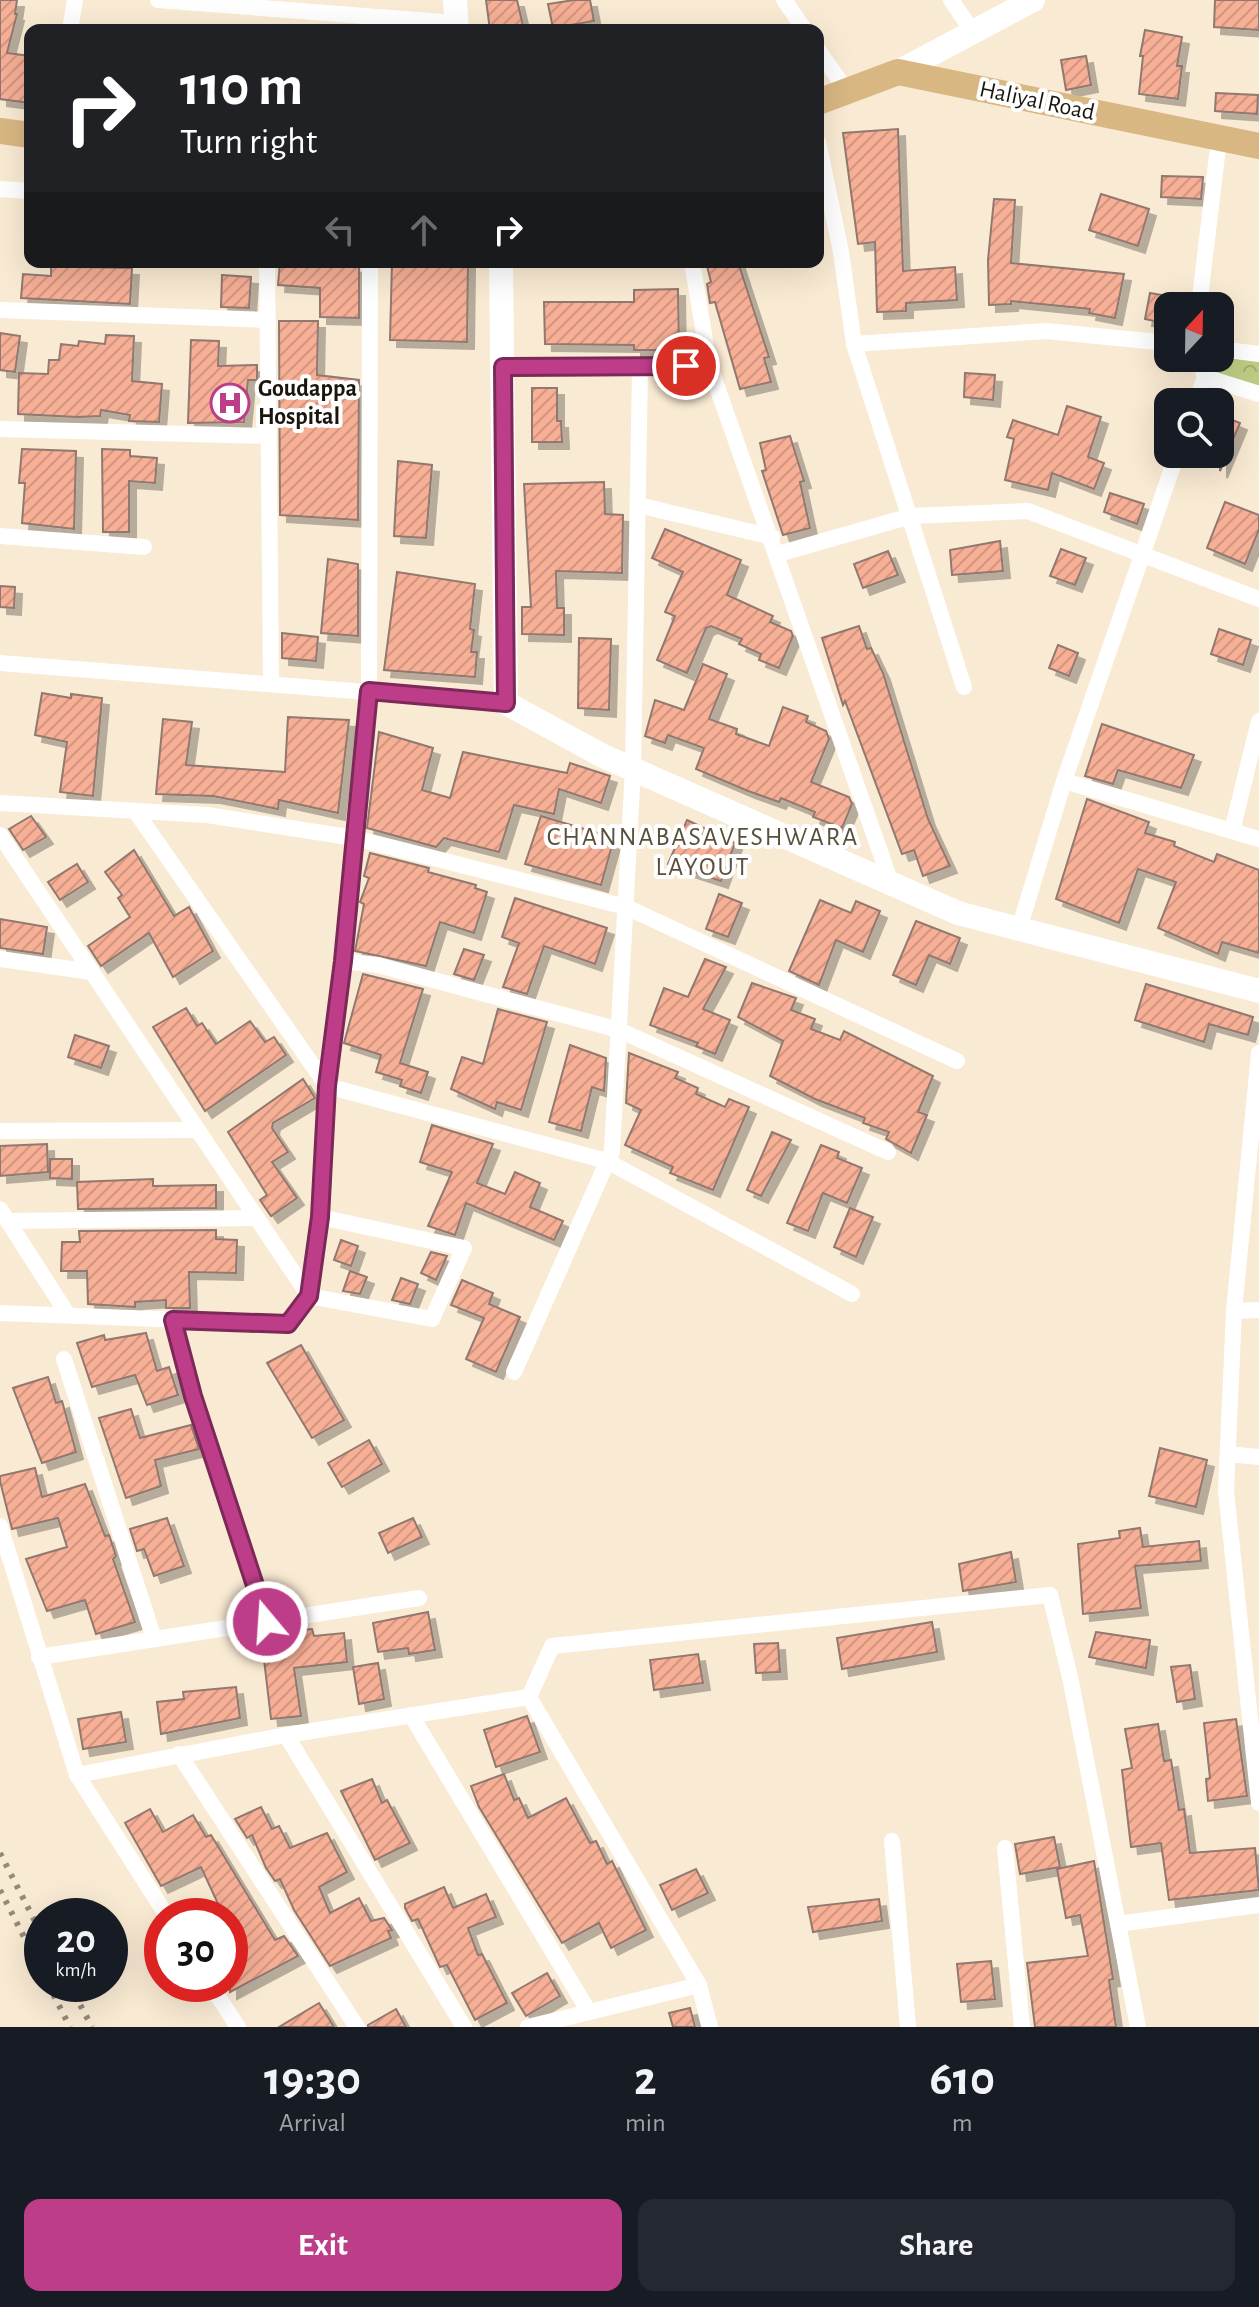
<!DOCTYPE html>
<html lang="en">
<head>
<meta charset="utf-8">
<style>
  body { margin:0; font-family:"Alegreya Sans",sans-serif; background:#242831; color:#f1f3f6; height:100vh; display:flex; flex-direction:column; font-size:30px; white-space:nowrap }
  * { box-sizing:border-box; margin:0 }
  p { font-size:26px; color:#9ea1a6 }
  .icon { flex:none; width:44px; height:44px; fill:none; stroke:currentColor; stroke-width:2; stroke-linecap:round; stroke-linejoin:round }
  .map { position:relative; height:2027px; overflow:hidden }
  .panel { display:flex; flex-direction:column; background:#171b24; flex:1 }
  .panel>* { flex:none }
  .guide { position:absolute; left:24px; top:24px; width:800px; height:244px; border-radius:16px; box-shadow:0 8px 32px #0002; background:#202124; color:#fff; overflow:hidden }
  .needle { width:52px; rotate:22deg }
  .fabs { position:absolute; left:1154px; top:292px; display:grid; gap:16px }
  .fabs a { display:grid; place-items:center; width:80px; height:80px; border-radius:16px; background:#171b24; box-shadow:0 8px 32px #0002; font-size:40px }
  .speed { position:absolute; left:24px; top:1898px; display:flex; gap:16px; font-size:40px; font-weight:700; text-align:center }
  .speed>* { display:grid; place-content:center; width:104px; height:104px; border-radius:50%; background:#171b24; box-shadow:0 8px 32px #0002; line-height:1 }
  .speed small { font-size:20px; font-weight:400 }
  .speed .limit { border:12px solid #d22; background:#fff; color:#111 }
  .pin { position:absolute; display:grid; place-items:center; width:68px; height:68px; color:#fff; margin:-34px; border:4px solid #fff; border-radius:50%; box-shadow:0 2px 8px #0007 }
  .me { position:absolute; width:88px; margin:-44px; rotate:342deg; stroke-linejoin:round; filter:drop-shadow(0 0 6px #0008) }
  .turn { display:flex; align-items:center; gap:28px; height:168px; padding:0 24px; font-size:36px }
  .turn .icon { width:104px; height:104px; stroke-width:2.5 }
  .turn b { display:block; font-size:56px; line-height:68px }
  .lanes { display:flex; align-items:center; height:76px; padding:0 24px; background:#0003; justify-content:center; gap:40px; direction:ltr }
  .lanes .off { opacity:.35 }
  .eta { display:flex; justify-content:space-evenly; align-items:center; height:136px; text-align:center }
  .eta b { font-size:48px; font-weight:600; line-height:56px }
  .primary-button { display:flex; gap:16px; margin-top:auto; padding:16px 24px }
  .primary-button a { flex:1; height:92px; border-radius:16px; background:#be3d88; color:#fff; font-size:32px; font-weight:600; line-height:92px; text-align:center }
  .primary-button a+a { background:#242831; color:#f1f3f6 }
  .map>svg:first-child { display:block }
</style>
</head>
<body>
<div class="map">
<svg width="1259" height="2027" viewBox="0 0 1259 2027">
  <defs>
    <pattern id="park-crowns" width="20" height="18" patternUnits="userSpaceOnUse" patternTransform="scale(2)"><rect width="20" height="18" fill="#bdcc83"/><path d="M2 6a3 3 0 1 1 6 0M12 15a3 3 0 1 1 6 0" fill="none" stroke="#a2ae70"/></pattern>
    <pattern id="building-hatch" width="6" height="6" patternUnits="userSpaceOnUse" patternTransform="scale(2)"><rect width="6" height="6" fill="#f7af96"/><path d="M-1 1l2-2M0 6l6-6M5 7l2-2" fill="none" stroke="#d39680"/></pattern>
    <filter id="shadow"><feDropShadow dx="7" dy="7" stdDeviation="0" flood-color="#0004"/></filter>
  </defs>
  <rect width="100%" height="100%" fill="#f9ead3"/>
  <polygon fill="url(#park-crowns)" points="1220,353 1259,358 1259,388 1210,373 1206,358 1220,358"/>
  <g fill="url(#building-hatch)" stroke="#91786f" stroke-width="2" filter="url(#shadow)">
    <polygon points="0,0 17,0 15,14 17,14 7,53 30,56 30,103 0,99"/>
    <polygon points="486,0 517,0 524,30 490,30"/>
    <polygon points="574,0 590,0 594,21 553,28 548,4"/>
    <polygon points="1215,0 1259,0 1259,30 1214,27"/>
    <polygon points="1145,30 1182,37 1177,66 1182,66 1178,99 1139,94 1143,56 1140,56"/>
    <polygon points="1086,56 1091,85 1066,90 1061,60"/>
    <polygon points="1216,93 1258,95 1257,114 1215,111"/>
    <polygon points="898,129 903,271 955,267 957,300 906,303 906,311 877,312 875,242 858,244 843,133"/>
    <polygon points="1162,176 1203,177 1201,199 1161,197"/>
    <polygon points="1101,194 1149,209 1138,246 1089,230"/>
    <polygon points="994,199 1015,200 1011,263 1124,274 1115,318 1089,313 1090,309 1011,301 1011,304 989,305 988,260"/>
    <polygon points="51,262 76,262 76,267 132,268 130,304 21,298 23,274 51,276"/>
    <polygon points="280,262 359,266 359,318 320,317 320,288 278,285"/>
    <polygon points="392,262 468,262 467,342 390,340"/>
    <polygon points="706,262 738,262 769,357 764,358 771,382 740,389 715,302 710,303 707,284 711,282"/>
    <polygon points="222,275 251,277 249,308 221,307"/>
    <polygon points="678,289 679,350 634,350 634,345 545,344 544,302 634,302 634,290"/>
    <polygon points="1150,293 1168,296 1168,324 1145,319"/>
    <polygon points="279,321 318,321 317,375 359,380 358,520 280,515"/>
    <polygon points="0,333 20,336 15,372 0,370"/>
    <polygon points="106,335 134,336 132,381 162,384 159,422 129,421 130,415 101,410 100,416 77,417 18,414 19,373 48,374 49,360 59,360 61,344 78,346 79,341 105,344"/>
    <polygon points="191,340 219,341 218,366 257,365 257,380 248,380 244,422 188,423"/>
    <polygon points="965,373 995,375 993,400 964,397"/>
    <polygon points="532,388 557,388 557,421 561,421 562,442 532,442"/>
    <polygon points="1067,406 1101,417 1088,457 1104,463 1094,489 1052,473 1048,490 1005,480 1014,439 1007,437 1013,420 1058,435"/>
    <polygon points="1220,415 1240,423 1220,471"/>
    <polygon points="790,436 804,481 800,482 810,528 783,535 762,471 766,470 760,443"/>
    <polygon points="22,449 76,451 74,529 22,523 25,483 19,483"/>
    <polygon points="102,449 130,450 130,456 157,458 155,483 129,481 129,532 103,532"/>
    <polygon points="398,461 432,465 426,538 394,536"/>
    <polygon points="604,482 605,514 623,515 622,573 556,571 557,608 564,608 564,635 522,634 522,607 531,607 524,484"/>
    <polygon points="1110,493 1144,504 1137,524 1104,512"/>
    <polygon points="1225,502 1259,515 1259,529 1245,564 1207,548"/>
    <polygon points="665,529 741,560 727,595 773,616 770,622 791,631 793,636 779,668 759,660 761,654 739,644 742,639 711,626 706,628 687,673 657,660 675,616 665,612 683,572 652,558"/>
    <polygon points="1000,541 1003,571 952,575 950,550"/>
    <polygon points="1061,549 1086,558 1075,585 1050,576"/>
    <polygon points="888,551 898,575 863,588 854,564"/>
    <polygon points="328,559 358,564 358,636 321,633"/>
    <polygon points="397,572 475,584 470,629 474,630 471,652 477,652 475,677 384,670"/>
    <polygon points="0,586 15,587 14,608 0,607"/>
    <polygon points="859,626 867,649 871,648 883,673 928,819 950,866 923,876 914,850 902,854 845,701 843,705 822,638"/>
    <polygon points="1219,629 1251,640 1243,665 1211,654"/>
    <polygon points="282,633 318,637 316,661 282,658"/>
    <polygon points="579,638 611,639 609,710 578,708"/>
    <polygon points="1058,645 1078,653 1069,676 1049,668"/>
    <polygon points="703,664 727,674 709,719 737,729 736,734 769,746 783,707 808,716 806,722 826,731 829,739 811,782 849,797 852,804 842,828 813,817 815,812 781,798 779,802 748,791 696,769 704,748 668,735 665,743 645,736 655,700 684,710"/>
    <polygon points="42,693 71,698 71,694 102,698 93,796 60,792 67,742 35,735"/>
    <polygon points="288,717 349,720 338,813 279,800 278,809 213,796 156,794 163,719 192,722 186,765 285,772"/>
    <polygon points="1102,724 1194,755 1181,788 1118,770 1113,784 1085,776"/>
    <polygon points="379,732 433,748 422,790 450,798 463,752 567,773 570,763 610,776 601,803 559,789 554,814 514,805 499,852 444,838 436,847 367,828"/>
    <polygon points="1087,799 1149,822 1145,833 1175,842 1174,846 1214,862 1217,854 1259,870 1259,953 1222,942 1218,954 1158,928 1176,882 1138,869 1119,923 1056,899"/>
    <polygon points="31,816 46,837 23,850 9,829"/>
    <polygon points="541,816 614,838 601,885 525,864"/>
    <polygon points="687,820 735,843 721,881 668,864"/>
    <polygon points="134,850 174,916 189,907 213,951 173,977 149,933 101,966 88,946 130,917 118,898 122,895 105,872"/>
    <polygon points="370,853 429,868 428,872 476,885 475,888 487,892 474,933 440,922 426,966 355,951 364,904 360,902 369,878 364,876"/>
    <polygon points="77,864 88,882 60,900 48,882"/>
    <polygon points="719,894 742,903 728,937 706,929"/>
    <polygon points="515,898 607,928 595,964 544,946 527,994 503,987 519,943 502,937"/>
    <polygon points="820,900 851,913 856,901 880,911 863,952 836,940 819,985 789,971"/>
    <polygon points="0,919 47,927 43,954 0,948"/>
    <polygon points="916,921 960,938 950,964 929,955 916,985 893,975"/>
    <polygon points="464,949 484,955 474,980 454,974"/>
    <polygon points="705,959 726,967 703,1009 730,1020 715,1054 696,1046 698,1043 650,1025 664,988 688,997"/>
    <polygon points="363,974 423,989 400,1063 428,1072 421,1093 400,1086 402,1080 376,1072 381,1055 344,1043"/>
    <polygon points="752,983 796,998 791,1010 815,1019 811,1029 840,1040 844,1031 933,1076 918,1112 927,1115 911,1153 886,1139 889,1132 863,1123 865,1118 815,1099 770,1076 783,1041 738,1017"/>
    <polygon points="1146,984 1253,1017 1248,1035 1209,1024 1204,1042 1135,1020"/>
    <polygon points="186,1008 197,1026 202,1023 216,1044 250,1021 265,1042 274,1037 286,1055 205,1111 153,1027"/>
    <polygon points="498,1009 547,1022 521,1110 497,1102 495,1109 451,1089 462,1057 483,1064"/>
    <polygon points="75,1035 109,1046 101,1068 68,1057"/>
    <polygon points="570,1045 606,1058 604,1091 592,1087 581,1131 549,1122"/>
    <polygon points="629,1053 678,1072 675,1078 698,1088 696,1094 725,1107 729,1099 749,1107 713,1190 670,1173 673,1167 625,1145 641,1110 626,1103"/>
    <polygon points="303,1079 315,1098 273,1123 272,1128 288,1152 272,1162 297,1198 271,1216 260,1200 267,1195 228,1132"/>
    <polygon points="432,1125 493,1144 477,1183 505,1194 515,1172 540,1183 530,1207 563,1221 554,1240 466,1203 455,1235 428,1226 452,1172 420,1162"/>
    <polygon points="772,1132 791,1140 761,1196 747,1190"/>
    <polygon points="47,1144 48,1172 0,1176 0,1146"/>
    <polygon points="821,1145 839,1152 837,1158 862,1168 847,1203 823,1193 808,1231 787,1223"/>
    <polygon points="50,1159 72,1159 72,1179 50,1178"/>
    <polygon points="153,1179 153,1186 216,1185 216,1208 78,1209 77,1182"/>
    <polygon points="850,1208 873,1217 856,1257 834,1247"/>
    <polygon points="216,1230 216,1239 237,1240 236,1273 189,1272 190,1308 166,1308 166,1300 135,1302 135,1307 88,1304 87,1271 61,1271 62,1242 80,1242 79,1231"/>
    <polygon points="341,1240 358,1246 351,1266 334,1260"/>
    <polygon points="431,1252 447,1256 436,1280 421,1273"/>
    <polygon points="350,1271 367,1277 360,1294 343,1291"/>
    <polygon points="401,1278 418,1284 410,1304 392,1300"/>
    <polygon points="462,1280 493,1293 489,1304 520,1317 496,1372 466,1359 484,1318 451,1305"/>
    <polygon points="146,1333 157,1371 169,1367 178,1395 147,1405 135,1375 92,1387 77,1343 104,1335 105,1340"/>
    <polygon points="301,1345 344,1420 312,1438 267,1363"/>
    <polygon points="48,1377 56,1403 62,1401 76,1452 42,1463 13,1388"/>
    <polygon points="131,1409 140,1438 191,1425 199,1449 155,1460 161,1486 126,1498 99,1418"/>
    <polygon points="369,1440 382,1464 342,1487 328,1463"/>
    <polygon points="1160,1448 1207,1460 1196,1507 1149,1496"/>
    <polygon points="35,1468 42,1497 85,1484 105,1536 109,1535 116,1556 113,1559 135,1622 96,1634 85,1600 47,1611 26,1559 67,1547 58,1518 12,1529 0,1481 0,1476"/>
    <polygon points="167,1518 184,1566 154,1576 144,1549 137,1551 130,1529"/>
    <polygon points="413,1518 422,1537 388,1553 379,1533"/>
    <polygon points="1140,1528 1143,1547 1199,1541 1201,1561 1135,1566 1141,1608 1083,1614 1078,1544 1120,1538 1119,1531"/>
    <polygon points="1011,1552 1016,1582 963,1591 959,1564"/>
    <polygon points="428,1612 435,1650 409,1654 408,1648 378,1652 373,1623"/>
    <polygon points="932,1622 937,1652 842,1669 837,1638"/>
    <polygon points="312,1629 314,1636 344,1633 347,1662 294,1668 301,1716 271,1719 261,1634"/>
    <polygon points="1096,1632 1150,1640 1146,1668 1089,1657"/>
    <polygon points="778,1643 780,1672 756,1673 754,1644"/>
    <polygon points="698,1654 703,1683 654,1690 650,1660"/>
    <polygon points="378,1663 384,1699 359,1704 353,1667"/>
    <polygon points="1190,1665 1195,1699 1177,1702 1171,1667"/>
    <polygon points="236,1687 240,1718 161,1734 157,1702 184,1699 183,1692"/>
    <polygon points="121,1712 126,1742 83,1749 78,1719"/>
    <polygon points="527,1716 540,1752 496,1767 484,1730"/>
    <polygon points="1236,1719 1247,1796 1208,1801 1206,1779 1210,1778 1204,1723"/>
    <polygon points="1158,1724 1164,1761 1171,1760 1179,1810 1184,1809 1190,1853 1255,1848 1259,1890 1169,1900 1161,1843 1131,1847 1122,1770 1132,1768 1125,1729"/>
    <polygon points="504,1774 514,1800 519,1798 528,1818 566,1798 590,1843 596,1841 607,1864 612,1861 646,1930 611,1948 599,1923 562,1943 479,1807 471,1786"/>
    <polygon points="372,1779 382,1803 387,1800 410,1843 375,1860 341,1791"/>
    <polygon points="261,1807 272,1829 279,1826 290,1848 327,1833 347,1872 319,1887 330,1913 359,1898 371,1921 384,1918 392,1930 388,1931 391,1938 330,1966 294,1910 280,1879 275,1881 266,1868 252,1835 247,1838 235,1819"/>
    <polygon points="150,1809 163,1832 193,1815 206,1837 211,1835 275,1940 284,1936 298,1956 230,1992 230,1966 246,1957 230,1924 230,1916 219,1906 201,1867 161,1886 125,1823"/>
    <polygon points="1054,1837 1060,1867 1020,1874 1015,1844"/>
    <polygon points="1094,1861 1113,1979 1109,1980 1116,2027 1035,2027 1027,1963 1088,1956 1080,1915 1066,1918 1057,1869"/>
    <polygon points="696,1869 708,1893 672,1910 660,1885"/>
    <polygon points="444,1887 453,1908 486,1894 496,1917 468,1928 478,1955 482,1954 507,2003 475,2020 447,1965 440,1967 418,1919 412,1921 405,1908 405,1904"/>
    <polygon points="879,1899 882,1921 813,1932 808,1907"/>
    <polygon points="991,1961 995,1999 961,2002 957,1964"/>
    <polygon points="547,1973 560,1996 526,2016 512,1993"/>
    <polygon points="319,2003 334,2027 279,2027"/>
    <polygon points="690,2008 695,2027 673,2027 669,2013"/>
    <polygon points="396,2009 406,2027 368,2027 368,2025"/>
  </g>
  <g fill="none" stroke-linecap="round" stroke-linejoin="round">
    <g stroke="#fff" stroke-width="16">
      <polyline points="158,0 456,23"/>
      <polyline points="784,0 805,30"/>
      <polyline points="951,0 973,32"/>
      <polyline points="70,30 75,0"/>
      <polyline points="818,50 847,91"/>
      <polyline points="818,142 841,252 854,344 1046,331 1168,343"/>
      <polyline points="0,189 30,191"/>
      <polyline points="267,262 271,682"/>
      <polyline points="692,262 709,364 891,883"/>
      <polyline points="1199,306 1219,139"/>
      <polyline points="0,310 268,320"/>
      <polyline points="854,344 964,687"/>
      <polyline points="1220,349 1259,354"/>
      <polyline points="503,367 640,369 709,364"/>
      <polyline points="1205,377 1259,394"/>
      <polyline points="1196,402 1205,377 1198,358"/>
      <polyline points="0,429 269,436"/>
      <polyline points="638,505 772,537"/>
      <polyline points="0,536 144,547"/>
      <polyline points="778,554 911,516 1028,511 1259,599"/>
      <polyline points="0,663 506,703"/>
      <polyline points="1064,781 1259,839"/>
      <polyline points="0,803 207,815 355,838 626,907 957,1061"/>
      <polyline points="136,812 327,1086 607,1161 852,1294"/>
      <polyline points="1232,831 1259,721"/>
      <polyline points="0,835 309,1296 432,1319 464,1248 320,1217"/>
      <polyline points="1019,929 1064,781 1177,454"/>
      <polyline points="0,959 92,972"/>
      <polyline points="343,961 378,965 619,1030 888,1152"/>
      <polyline points="1259,1053 1234,1311 1226,1491 1259,1803"/>
      <polyline points="0,1131 197,1130"/>
      <polyline points="0,1209 68,1315"/>
      <polyline points="8,1221 257,1218"/>
      <polyline points="1234,1311 1259,1310"/>
      <polyline points="0,1313 288,1324 309,1296 320,1217 327,1086 343,961 369,691 370,262"/>
      <polyline points="173,1320 193,1396 267,1622"/>
      <polyline points="64,1359 154,1639"/>
      <polyline points="514,1372 612,1151 633,769 640,369"/>
      <polyline points="1228,1454 1259,1457"/>
      <polyline points="0,1526 77,1775 167,1916"/>
      <polyline points="39,1657 419,1598"/>
      <polyline points="411,1715 589,2012"/>
      <polyline points="286,1735 464,2027"/>
      <polyline points="179,1754 357,2027"/>
      <polyline points="77,1775 286,1735 529,1697"/>
      <polyline points="892,1841 908,2027"/>
      <polyline points="1005,1848 1022,2027"/>
      <polyline points="1118,1924 1259,1905"/>
      <polyline points="210,1984 238,2027"/>
      <polyline points="528,2027 699,1985"/>
      <polyline points="710,2027 699,1985 529,1697 552,1646 1050,1595 1070,1677 1138,2027"/>
    </g>
    <g stroke="#fff" stroke-width="24">
      <polyline points="455,0 457,30"/>
      <polyline points="898,72 1033,0"/>
      <polyline points="501,262 506,703 603,756 958,913 1259,991"/>
    </g>
    <g stroke="#d8b783" stroke-width="26">
      <polyline points="818,102 898,72 1259,146"/>
      <polyline points="0,131 30,135"/>
    </g>
    <g stroke="#948a7a" stroke-width="6" stroke-dasharray="4 8" stroke-linecap="butt">
      <polyline points="0,1853 42,1935"/>
      <polyline points="0,1890 42,1972"/>
      <polyline points="48,1984 70,2027"/>
      <polyline points="69,1984 92,2027"/>
    </g>
  </g>
  <g fill="none" stroke-linecap="round" stroke-linejoin="round">
    <g stroke="#7c2858" stroke-width="20">
      <polyline id="route" points="267,1622 193,1396 173,1320 288,1324 309,1296 320,1217 327,1086 343,961 369,691 506,703 503,367 686,366"/>
    </g>
    <use href="#route" stroke="#be3d88" stroke-width="14"/>
  </g>
  <defs>
    <g id="hospital-ring" transform="scale(2)"><circle r="9.5" fill="#fff" stroke="#be3d88" stroke-width="1.5"/><path d="M-5-5h3v3.5h4V-5h3V5h-3V1.5h-4V5h-3Z" fill="#be3d88"/></g>
  </defs>
  <g fill-rule="evenodd">
    <use href="#hospital-ring" x="230" y="403"/>
  </g>
  <g text-anchor="middle" dominant-baseline="central" stroke-width="8" stroke-linejoin="round" paint-order="stroke">
    <g font-size="24" fill="#1a160e" stroke="#fff">
      <text transform="translate(1037 101) rotate(12)">Haliyal Road</text>
    </g>
    <g font-size="24" font-weight="bold" fill="#1a160e" stroke="#fff" text-anchor="start">
      <text x="258" y="389">Goudappa<tspan x="258" dy="28">Hospital</tspan></text>
    </g>
    <g font-size="26" letter-spacing="2" fill="#5a4f3b" stroke="#fff">
      <text x="703" y="837">CHANNABASAVESHWARA<tspan x="703" dy="30">LAYOUT</tspan></text>
    </g>
  </g>
</svg>
<div class="fabs">
<a><svg class="needle" viewBox="-14 -14 28 28"><path d="M0-13l5 13h-10z" fill="#e53935"/><path d="M0 13l5-13h-10z" fill="#9ea1a6"/></svg></a>
<a><svg class="icon" aria-label="search" viewBox="0 0 24 24"><circle cx="10" cy="10" r="6"/><path d="M15 15l6 6"/></svg></a>
</div>
<div class="speed"><div>20<small>km/h</small></div><div class="limit">30</div></div>
<div class="pin" style="left:686px;top:366px;background:#d93025"><svg class="icon" aria-label="arrive" viewBox="0 0 24 24"><path d="M6 21V4h12l-3 4 3 4H6"/></svg></div>
<svg class="me" style="left:267px;top:1622px" viewBox="-20 -20 40 40"><circle r="17" fill="#be3d88" stroke="#fff" stroke-width="3"/><path d="M0-11L8 9 0 5-8 9z" fill="#fff"/></svg>
<div class="guide">
<div class="turn"><svg class="icon" aria-label="right" viewBox="0 0 24 24"><path d="M7 20v-9h11M14 6l5 5-5 5"/></svg><div><b>110 m</b>Turn right</div></div>
<div class="lanes"><svg class="icon off" aria-label="left" viewBox="0 0 24 24"><path d="M17 20v-9H6M10 6l-5 5 5 5"/></svg><svg class="icon off" aria-label="ahead" viewBox="0 0 24 24"><path d="M12 20V5M6 11l6-6 6 6"/></svg><svg class="icon" aria-label="right" viewBox="0 0 24 24"><path d="M7 20v-9h11M14 6l5 5-5 5"/></svg></div>
</div>
</div>
<section class="panel">
<div class="eta">
<div><b>19:30</b><p>Arrival</p></div>
<div><b>2</b><p>min</p></div>
<div><b>610</b><p>m</p></div>
</div>
<div class="primary-button"><a>Exit</a><a>Share</a></div>
</section>
</body>
</html>
